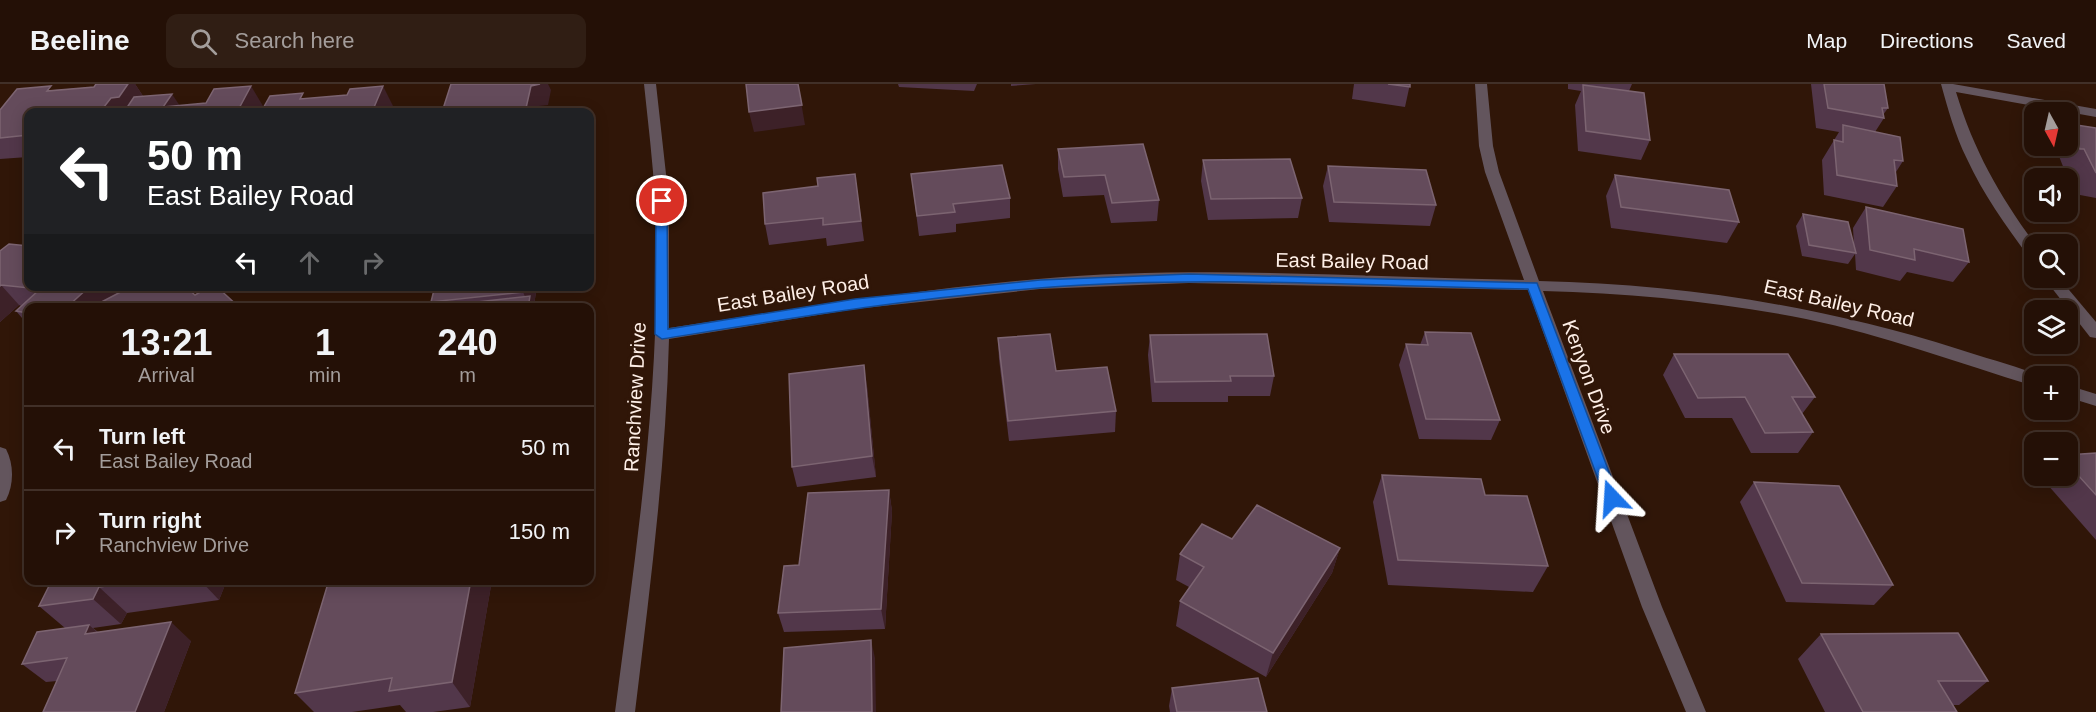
<!DOCTYPE html>
<html lang="en">
<head>
<meta charset="utf-8">
<style>
  body { margin:0; font-family:Helvetica,sans-serif; background:#301e14; color:#f1f3f6; height:100vh; display:flex; flex-direction:column; font-size:22px; white-space:nowrap }
  * { box-sizing:border-box; margin:0 }
  p { font-size:20px; color:#a39d9b }
  .icon { flex:none; width:33px; height:33px; fill:none; stroke:currentColor; stroke-width:2; stroke-linecap:round; stroke-linejoin:round }
  .map { position:relative; flex:1; overflow:hidden }
  .panel { position:absolute; left:24px; top:219px; width:570px; height:282px; display:flex; flex-direction:column; background:#241006; border-radius:12px; box-shadow:0 3px 15px #0003,0 0 0 2px #413028 }
  .panel>* { flex:none }
  .hud { position:absolute; left:24px; top:24px; width:570px; height:183px; border-radius:12px; box-shadow:0 3px 15px #0003,0 0 0 2px #413028; background:#202124; color:#fff; overflow:hidden }
  .needle { width:39px; rotate:172deg }
  .buttons { position:absolute; left:2024px; top:18px; display:grid; gap:12px }
  .buttons a { display:grid; place-items:center; width:54px; height:54px; border-radius:12px; background:#241006; box-shadow:0 3px 15px #0003,0 0 0 2px #413028; font-size:30px }
  .pin { position:absolute; display:grid; place-items:center; width:51px; height:51px; color:#fff; margin:-26px; border:3px solid #fff; border-radius:50%; box-shadow:0 2px 6px #0007 }
  .me { position:absolute; width:66px; margin:-33px; rotate:340deg; stroke-linejoin:round; filter:drop-shadow(0 0 4px #0008) }
  .turn { display:flex; align-items:center; gap:21px; height:126px; padding:0 24px; font-size:27px }
  .turn .icon { width:78px; height:78px; stroke-width:2.5 }
  .turn b { display:block; font-size:42px; line-height:51px }
  .lanes { display:flex; align-items:center; height:57px; padding:0 24px; background:#0003; justify-content:center; gap:30px; direction:ltr }
  .lanes .off { opacity:.35 }
  .eta { display:flex; justify-content:space-evenly; align-items:center; height:102px; text-align:center }
  .eta b { font-size:36px; font-weight:700; line-height:42px }
  ul { padding:0; list-style:none }
  li { display:flex; align-items:center; gap:18px; height:84px; padding:0 24px; border-top:2px solid #413028 }
  li div { flex:1 }
  li b { display:block; font-size:22px }
  li em { font-style:normal }
  header { display:flex; align-items:center; gap:36px; box-sizing:border-box; height:84px; padding:0 30px; background:#241006; border-bottom:2px solid #413028 }
  header strong { font-size:28px }
  nav { display:flex; gap:33px; margin-inline-start:auto; font-size:21px }
  .search { width:420px; height:54px; background:#301e14; display:flex; align-items:center; gap:15px; box-sizing:border-box; padding:0 21px; border-radius:12px; color:#a39d9b; font-size:22px }
  .map>svg:first-child { display:block }
</style>
</head>
<body>
<header>
<strong>Beeline</strong>
<div class="search"><svg class="icon" aria-label="search" viewBox="0 0 24 24"><circle cx="10" cy="10" r="6"/><path d="M15 15l6 6"/></svg>Search here</div>
<nav><a>Map</a><a>Directions</a><a>Saved</a></nav>
</header>
<div class="map">
<svg width="2096" height="628" viewBox="0 0 2096 628">
  <rect width="100%" height="100%" fill="#301608"/>
  <g fill="none" stroke-linecap="round" stroke-linejoin="round">
    <g fill="#63555d" fill-rule="evenodd">
      <path d="M644,0H656L669,117V244C792,225 914,206 1038,195C1199,181 1363,193 1524,196L1485,88L1479,62L1475,0H1487L1493,62L1499,88L1539,197C1682,200 1822,222 1958,265C1985,274 2014,281 2040,292H2034V302C1958,279 1884,251 1806,235C1720,218 1631,209 1543,207L1662,523L1706,628H1686L1642,523L1528,206L1189,199L1040,205L855,225L669,255C666,380 650,504 635,628H615C637,459 663,289 655,117C653,78 648,39 644,0Z"/>
      <path d="M1941,0H1953L2096,25V33L1956,8C1974,67 1999,111 2035,160L2034,175L2029,173C2006,142 1983,110 1967,75C1955,51 1948,25 1941,0Z"/>
      <polygon points="2044,194 2059,194 2096,238 2096,254 2090,253"/>
      <polygon points="2067,301 2096,310 2096,322 2067,313"/>
      <path d="M0,363L6,365C14,380 14,401 6,416L0,418Z"/>
    </g>
  </g>
  <g fill="#52374a">
    <polygon points="135,0 143,12 179,22 263,22 28,28 28,73 0,75 0,26 53,6"/>
    <polygon points="898,0 977,0 974,7 899,3"/>
    <polygon points="1011,0 1036,0 1011,2"/>
    <polygon points="1354,0 1410,0 1405,23 1352,15"/>
    <polygon points="1568,0 1632,0 1629,7 1650,56 1641,76 1578,67 1575,21 1581,7 1568,5"/>
    <polygon points="1811,0 1884,0 1888,24 1883,31 1884,34 1875,48 1903,77 1896,88 1897,102 1883,123 1824,111 1822,76 1839,48 1816,44"/>
    <polygon points="2070,40 2096,44 2096,114 2080,111 2068,85 2064,85 2055,62 2067,62 2067,43"/>
    <polygon points="1058,65 1159,116 1157,137 1111,139 1104,111 1063,113 1058,85"/>
    <polygon points="1203,76 1302,114 1298,134 1208,136 1201,97"/>
    <polygon points="1328,82 1436,121 1430,142 1329,138 1323,102"/>
    <polygon points="855,90 864,157 827,162 826,154 769,161 765,140 818,102"/>
    <polygon points="911,90 1010,114 1010,134 956,140 956,148 919,152"/>
    <polygon points="1615,91 1739,138 1727,159 1611,144 1606,112"/>
    <polygon points="1866,123 1969,178 1953,198 1907,188 1900,197 1856,186 1855,170 1848,180 1802,172 1796,142 1803,130 1854,162 1853,144"/>
    <polygon points="0,167 124,206 195,211 240,224 28,224 28,241 16,227 21,222 19,221 0,238"/>
    <polygon points="435,202 537,202 534,221 433,222 431,218"/>
    <polygon points="1425,248 1500,336 1491,356 1419,355 1399,281 1406,260 1420,261"/>
    <polygon points="1150,251 1274,292 1270,312 1228,312 1228,318 1152,318 1148,271"/>
    <polygon points="998,254 1056,287 1116,327 1115,348 1009,357 999,275"/>
    <polygon points="1674,270 1815,313 1802,330 1813,348 1798,369 1751,369 1732,334 1685,334 1663,291"/>
    <polygon points="867,302 876,393 797,403 792,383"/>
    <polygon points="2096,369 2096,456 2040,392 2067,392 2067,371"/>
    <polygon points="1382,391 1485,411 1548,482 1533,508 1388,501 1373,418"/>
    <polygon points="1754,398 1893,501 1874,521 1786,518 1740,418"/>
    <polygon points="889,406 892,427 885,545 784,548 778,529 799,481"/>
    <polygon points="1232,455 1340,464 1332,489 1266,593 1176,542 1180,517 1189,503 1176,496 1180,470"/>
    <polygon points="52,496 227,496 219,516 127,529 121,540 93,544 98,548 191,557 164,628 43,628 57,597 46,598 22,580 65,544 39,522"/>
    <polygon points="492,496 470,623 433,628 406,628 400,621 352,628 314,628 295,609"/>
    <polygon points="1821,550 1988,597 1959,621 1953,621 1957,628 1825,628 1798,575"/>
    <polygon points="1172,604 1267,628 1170,628 1169,622"/>
  </g>
  <g fill="#3d2128">
    <polygon points="128,0 135,0 145,15 135,28 100,28 111,14"/>
    <polygon points="540,0 548,0 551,6 548,21 539,22 537,28 527,28 526,24 531,2"/>
    <polygon points="798,0 805,41 754,48 749,28"/>
    <polygon points="251,2 263,22 259,28 237,28"/>
    <polygon points="383,2 396,28 372,28"/>
    <polygon points="172,10 184,28 163,23"/>
    <polygon points="1,201 19,221 0,238 0,202"/>
    <polygon points="90,202 128,202 106,224 66,224"/>
    <polygon points="524,202 537,202 534,221 535,224 528,224 528,219 523,208"/>
    <polygon points="864,281 867,302 876,393 872,372"/>
    <polygon points="889,406 892,427 885,545 881,525"/>
    <polygon points="1340,464 1332,489 1266,593 1273,569"/>
    <polygon points="200,496 227,496 219,516"/>
    <polygon points="471,496 492,496 470,623 452,598"/>
    <polygon points="99,503 127,529 121,540 93,515"/>
    <polygon points="171,538 191,557 164,628 135,628"/>
    <polygon points="89,541 111,560 85,550"/>
    <polygon points="871,556 875,574 876,628 872,628"/>
  </g>
  <g fill="#644b5b" stroke="#7c6471" stroke-width="1.5">
    <polygon points="96,0 128,0 119,13 111,14 100,28 28,28 28,51 0,54 0,26 17,5 51,2 47,7 94,3"/>
    <polygon points="451,0 540,0 531,2 526,24 535,23 534,28 442,28"/>
    <polygon points="746,0 798,0 802,21 749,28"/>
    <polygon points="1388,0 1410,0 1410,3"/>
    <polygon points="1824,0 1884,0 1888,24 1882,24 1884,34 1828,24"/>
    <polygon points="1583,1 1644,9 1650,56 1586,47"/>
    <polygon points="251,2 237,28 124,28 134,13 172,10 163,23 206,19 214,5"/>
    <polygon points="383,2 372,28 261,28 270,12 303,9 300,15 347,11 350,5"/>
    <polygon points="2070,40 2096,44 2096,89 2084,65 2080,65"/>
    <polygon points="1843,41 1900,53 1903,77 1894,76 1897,102 1837,91 1834,56 1843,58"/>
    <polygon points="1143,60 1159,116 1112,119 1105,91 1064,93 1058,65"/>
    <polygon points="1290,75 1302,114 1211,115 1203,76"/>
    <polygon points="1002,81 1010,114 953,120 955,128 917,132 911,90"/>
    <polygon points="1328,82 1426,86 1436,121 1334,118"/>
    <polygon points="855,90 861,137 823,141 823,134 765,140 763,109 818,102 817,94"/>
    <polygon points="1615,91 1729,106 1739,138 1621,123"/>
    <polygon points="1866,123 1963,145 1969,178 1914,165 1915,176 1870,166"/>
    <polygon points="1803,130 1848,138 1856,169 1809,161"/>
    <polygon points="9,160 28,162 28,202 90,202 66,224 28,224 28,229 16,227 40,205 1,201 0,202 0,167"/>
    <polygon points="132,202 185,202 195,211 211,202 216,202 240,224 90,224"/>
    <polygon points="435,202 524,202 523,208 431,218"/>
    <polygon points="530,212 528,224 424,224"/>
    <polygon points="1425,248 1471,249 1500,336 1426,335 1406,260 1428,261"/>
    <polygon points="1050,250 1056,287 1107,283 1116,327 1008,337 998,254"/>
    <polygon points="1267,250 1274,292 1230,292 1231,297 1155,298 1150,251"/>
    <polygon points="1674,270 1788,270 1815,313 1792,313 1813,348 1765,349 1745,313 1698,314"/>
    <polygon points="864,281 872,372 792,383 789,290"/>
    <polygon points="2096,369 2096,411 2067,379 2067,371"/>
    <polygon points="1382,391 1481,395 1485,411 1527,412 1548,482 1398,476"/>
    <polygon points="1754,398 1839,402 1893,501 1802,499"/>
    <polygon points="889,406 881,525 778,529 784,482 799,481 808,409"/>
    <polygon points="1257,421 1340,464 1273,569 1180,517 1204,483 1180,470 1202,440 1232,455"/>
    <polygon points="52,496 151,496 99,503 93,515 39,522"/>
    <polygon points="329,496 471,496 452,598 389,607 392,594 295,609"/>
    <polygon points="171,538 135,628 43,628 67,574 22,580 37,548 89,541 85,550"/>
    <polygon points="1958,549 1988,597 1938,597 1957,628 1863,628 1821,550"/>
    <polygon points="871,556 872,628 781,628 784,564"/>
    <polygon points="1258,594 1267,628 1177,628 1172,604"/>
  </g>
  <path fill="#1a73e8" stroke="#114b97" stroke-width="1.5" d="M662,113L667,117L668,245L855,215L1040,196L1189,190L1537,199L1619,414L1617,419H1607L1605,414L1528,205C1365,202 1201,191 1039,204C912,214 787,235 662,255L655,250L656,117Z"/>
  <g text-anchor="middle" dominant-baseline="central" stroke-width="6" stroke-linejoin="round" paint-order="stroke">
    <g font-size="20" fill="#feefe7" stroke="#301608">
      <text transform="translate(1352 177) rotate(1)">East Bailey Road</text>
      <text transform="translate(793 209) rotate(-9)">East Bailey Road</text>
      <text transform="translate(1839 219) rotate(13)">East Bailey Road</text>
      <text transform="translate(1589 293) rotate(70)">Kenyon Drive</text>
      <text transform="translate(635 313) rotate(-87)">Ranchview Drive</text>
    </g>
  </g>
</svg>
<div class="buttons">
<a><svg class="needle" viewBox="-14 -14 28 28"><path d="M0-13l5 13h-10z" fill="#e53935"/><path d="M0 13l5-13h-10z" fill="#a39d9b"/></svg></a>
<a><svg class="icon" aria-label="sound" viewBox="0 0 24 24"><path d="M4 9h4l5-4v14l-5-4H4zM17 9q2 3 0 6"/></svg></a>
<a><svg class="icon" aria-label="search" viewBox="0 0 24 24"><circle cx="10" cy="10" r="6"/><path d="M15 15l6 6"/></svg></a>
<a><svg class="icon" aria-label="layers" viewBox="0 0 24 24"><path d="M12 4l9 5-9 5-9-5zM3 14l9 5 9-5"/></svg></a>
<a>+</a>
<a>−</a>
</div>
<div class="pin" style="left:662px;top:117px;background:#d93025"><svg class="icon" aria-label="arrive" viewBox="0 0 24 24"><path d="M6 21V4h12l-3 4 3 4H6"/></svg></div>
<svg class="me" style="left:1612px;top:414px" viewBox="-20 -20 40 40"><path d="M0-17L14 15 0 8-14 15z" fill="#1a73e8" stroke="#fff" stroke-width="4"/></svg>
<div class="hud">
<div class="turn"><svg class="icon" aria-label="left" viewBox="0 0 24 24"><path d="M17 20v-9H6M10 6l-5 5 5 5"/></svg><div><b>50 m</b>East Bailey Road</div></div>
<div class="lanes"><svg class="icon" aria-label="left" viewBox="0 0 24 24"><path d="M17 20v-9H6M10 6l-5 5 5 5"/></svg><svg class="icon off" aria-label="ahead" viewBox="0 0 24 24"><path d="M12 20V5M6 11l6-6 6 6"/></svg><svg class="icon off" aria-label="right" viewBox="0 0 24 24"><path d="M7 20v-9h11M14 6l5 5-5 5"/></svg></div>
</div>
<section class="panel">
<div class="eta">
<div><b>13:21</b><p>Arrival</p></div>
<div><b>1</b><p>min</p></div>
<div><b>240</b><p>m</p></div>
</div>
<ul>
<li><svg class="icon" aria-label="left" viewBox="0 0 24 24"><path d="M17 20v-9H6M10 6l-5 5 5 5"/></svg><div><b>Turn left</b><p>East Bailey Road</p></div><em>50 m</em></li>
<li><svg class="icon" aria-label="right" viewBox="0 0 24 24"><path d="M7 20v-9h11M14 6l5 5-5 5"/></svg><div><b>Turn right</b><p>Ranchview Drive</p></div><em>150 m</em></li>
</ul>
</section>
</div>
</body>
</html>
